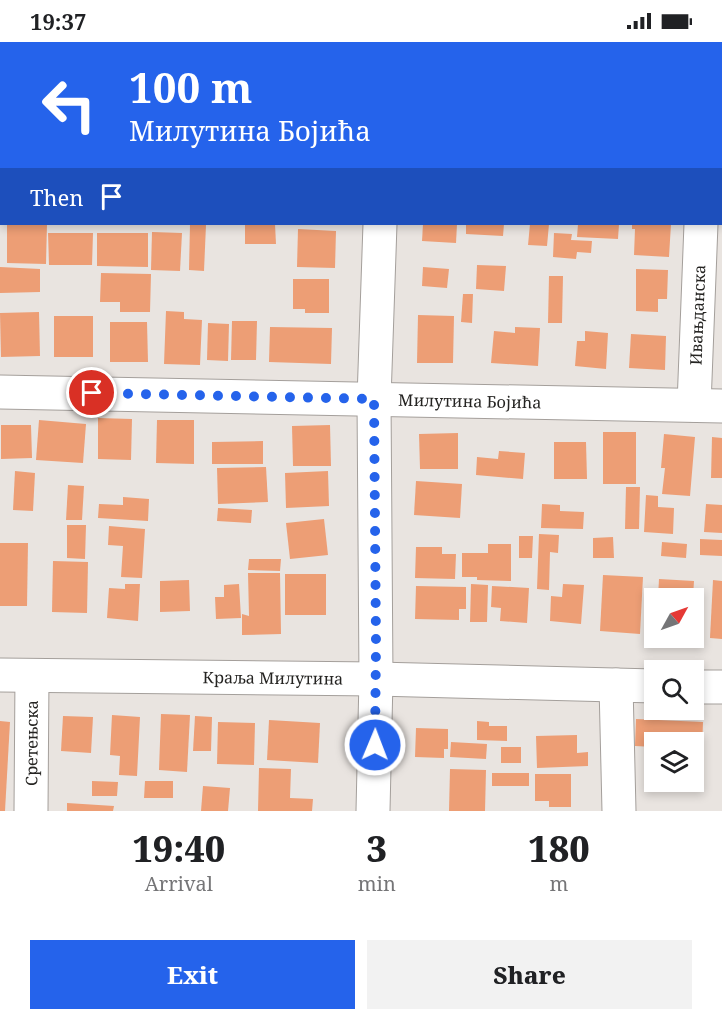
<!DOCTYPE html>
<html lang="en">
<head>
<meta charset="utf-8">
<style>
  body { margin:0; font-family:"Noto Serif",serif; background:#f2f2f2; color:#202124; height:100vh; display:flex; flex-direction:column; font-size:22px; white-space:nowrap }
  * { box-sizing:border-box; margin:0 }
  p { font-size:20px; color:#757577 }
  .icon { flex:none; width:33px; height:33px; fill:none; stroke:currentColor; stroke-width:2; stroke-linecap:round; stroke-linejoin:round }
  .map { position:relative; height:769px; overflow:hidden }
  .side { display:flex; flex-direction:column; background:#fff; flex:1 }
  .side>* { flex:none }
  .guide { position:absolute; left:0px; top:0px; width:723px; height:183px; box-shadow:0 3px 9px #0003; background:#2563eb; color:#fff; overflow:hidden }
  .needle { width:39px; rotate:50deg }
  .tools { position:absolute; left:644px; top:546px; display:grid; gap:12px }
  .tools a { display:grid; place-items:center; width:60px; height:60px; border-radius:0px; background:#fff; box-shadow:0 3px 9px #0003; font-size:30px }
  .pin { position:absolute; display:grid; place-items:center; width:51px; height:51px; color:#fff; margin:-26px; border:3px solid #fff; border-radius:50%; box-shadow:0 2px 6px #0007 }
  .me { position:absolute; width:66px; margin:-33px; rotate:1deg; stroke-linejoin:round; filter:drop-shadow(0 0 4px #0008) }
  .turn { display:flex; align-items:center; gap:21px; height:126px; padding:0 30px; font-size:27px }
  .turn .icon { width:78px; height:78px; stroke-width:2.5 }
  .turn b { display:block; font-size:42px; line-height:51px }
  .then { display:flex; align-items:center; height:57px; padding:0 30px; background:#0003; gap:12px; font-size:22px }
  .eta { display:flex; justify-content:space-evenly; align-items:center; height:102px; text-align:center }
  .eta b { font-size:36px; font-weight:800; line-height:42px }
  .primary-button { display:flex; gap:12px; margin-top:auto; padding:12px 30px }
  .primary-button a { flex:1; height:69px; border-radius:0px; background:#2563eb; color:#fff; font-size:24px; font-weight:800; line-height:69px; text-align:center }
  .primary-button a+a { background:#f2f2f2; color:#202124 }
  .status { display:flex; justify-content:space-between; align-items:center; height:42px; padding:0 30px; background:#fff; direction:ltr }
  .status svg { height:16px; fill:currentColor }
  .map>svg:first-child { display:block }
</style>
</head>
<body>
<div class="status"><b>19:37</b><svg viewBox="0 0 49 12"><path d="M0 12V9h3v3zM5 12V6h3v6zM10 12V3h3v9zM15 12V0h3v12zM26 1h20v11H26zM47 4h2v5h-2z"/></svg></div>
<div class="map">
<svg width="722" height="769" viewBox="0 0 722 769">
  <rect width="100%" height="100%" fill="#e9e4e0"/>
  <g fill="#ed9e75">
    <polygon points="7,182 47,182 46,222 7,221"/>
    <polygon points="190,182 206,183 204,229 189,228"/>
    <polygon points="245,182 275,182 276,202 245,202"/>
    <polygon points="423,182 457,182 456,201 422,199"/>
    <polygon points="466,182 504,182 503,194 466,192"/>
    <polygon points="530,182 549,182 547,204 528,203"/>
    <polygon points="578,182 619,182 618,197 577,195"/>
    <polygon points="632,182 671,182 669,215 634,213 635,187 632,187"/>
    <polygon points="298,187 336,189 335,226 297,225"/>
    <polygon points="152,190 182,191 180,229 151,228"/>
    <polygon points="48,191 93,191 92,223 49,223"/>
    <polygon points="97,191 148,191 148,225 97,224"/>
    <polygon points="554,191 572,192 571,198 592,199 591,211 577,210 576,217 553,215"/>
    <polygon points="477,223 506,224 504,249 476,247"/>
    <polygon points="0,225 40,227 40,250 0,251"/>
    <polygon points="423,225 449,227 447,246 422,244"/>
    <polygon points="636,227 668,228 667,257 658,257 658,270 636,269"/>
    <polygon points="101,231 151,232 150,270 120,270 120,260 100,260"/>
    <polygon points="549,234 563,234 562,281 548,281"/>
    <polygon points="293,237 329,237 329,271 305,271 305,267 293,267"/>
    <polygon points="463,252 473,252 472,281 461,280"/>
    <polygon points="166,269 184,270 184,277 202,278 200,323 164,322"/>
    <polygon points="39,270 40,314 1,315 0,271"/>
    <polygon points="418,273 454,274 453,321 417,321"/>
    <rect x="54" y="274" width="39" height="41"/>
    <polygon points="232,279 257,279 256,318 231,318"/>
    <polygon points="110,280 147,280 148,320 110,320"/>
    <polygon points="208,281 229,282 228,319 207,318"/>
    <polygon points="270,285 332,286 331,322 269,320"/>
    <polygon points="515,285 540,286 538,324 491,321 494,289 515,291"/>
    <polygon points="585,289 608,291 606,327 575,324 577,299 585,299"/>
    <polygon points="631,292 666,294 665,328 629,326"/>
    <polygon points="98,376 132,377 131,418 98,417"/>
    <polygon points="39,378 86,382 83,421 36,418"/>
    <polygon points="157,378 194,378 194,422 156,421"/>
    <polygon points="1,383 31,383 32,416 1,417"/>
    <polygon points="330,383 331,424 293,424 292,384"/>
    <rect x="603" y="390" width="33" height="52"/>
    <polygon points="458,391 458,427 420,427 419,392"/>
    <polygon points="664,392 695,395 690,454 662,452 665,426 661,426"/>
    <polygon points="712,395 722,396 722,436 711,436"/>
    <polygon points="263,399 263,422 212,422 212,400"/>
    <polygon points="554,400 586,400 587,437 554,437"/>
    <polygon points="499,409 525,411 523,437 476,433 477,415 498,417"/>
    <polygon points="266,425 268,460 218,462 217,426"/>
    <polygon points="15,429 35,431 33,469 13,468"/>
    <polygon points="328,429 329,464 286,466 285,431"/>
    <polygon points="416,439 462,442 460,476 414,473"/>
    <polygon points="68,443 84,444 82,478 66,478"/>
    <polygon points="626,445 640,445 639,487 625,487"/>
    <polygon points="646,453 658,454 658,465 674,466 673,492 644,490"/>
    <polygon points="123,455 149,457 148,479 98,476 99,462 123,463"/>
    <polygon points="542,462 560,463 560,469 584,470 583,487 541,486"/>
    <polygon points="706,462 722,463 722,491 704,490"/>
    <polygon points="218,466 252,468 251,481 217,479"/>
    <polygon points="324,477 328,513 290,517 286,481"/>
    <polygon points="67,483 86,483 85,517 67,516"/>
    <polygon points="109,484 145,487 142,536 121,535 123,504 108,503"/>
    <polygon points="539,492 559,493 558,511 550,510 549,548 537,547"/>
    <polygon points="519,494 533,494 532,516 519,516"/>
    <polygon points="613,495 614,516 593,516 593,496"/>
    <polygon points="700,497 722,498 722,514 700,513"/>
    <polygon points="662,500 687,502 686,516 661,514"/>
    <polygon points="0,501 28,501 27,564 0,564"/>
    <polygon points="488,502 511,502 511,539 477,538 477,535 462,535 462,511 488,511"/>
    <polygon points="416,505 442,505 442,512 456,512 455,537 415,536"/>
    <polygon points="249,517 281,517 280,529 248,528"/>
    <polygon points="53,519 88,520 87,571 52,570"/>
    <polygon points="248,531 280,531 281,592 242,593 242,572 249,574"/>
    <rect x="285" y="532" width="41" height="41"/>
    <polygon points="603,533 643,535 640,592 600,589"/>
    <polygon points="659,537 694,539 693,556 658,556"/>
    <polygon points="189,538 190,569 160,570 160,539"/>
    <polygon points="713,538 722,539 722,597 710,596"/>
    <polygon points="125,542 140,542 138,579 107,576 109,546 125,547"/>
    <polygon points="239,542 241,576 216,577 215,555 224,555 224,543"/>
    <polygon points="471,542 488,543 487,580 470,580"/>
    <polygon points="563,542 584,543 581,582 550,579 551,554 562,555"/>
    <polygon points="416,544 466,545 466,567 459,567 459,578 415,577"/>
    <polygon points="492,544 529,546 527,581 500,579 501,566 491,565"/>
    <polygon points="161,672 190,673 187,730 159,728"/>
    <polygon points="112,673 140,675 137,734 119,733 120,714 110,713"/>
    <polygon points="63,674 93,675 91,711 61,709"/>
    <polygon points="195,674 212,675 211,709 193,709"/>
    <polygon points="636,677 703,680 702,708 693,707 693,700 654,700 654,705 635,704"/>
    <polygon points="269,678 320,681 318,721 267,718"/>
    <polygon points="0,679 10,680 5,769 0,769"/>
    <polygon points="477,679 489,680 489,684 507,684 507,699 477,698"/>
    <polygon points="218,680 255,681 254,723 217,722"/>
    <polygon points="416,686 448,687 448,707 444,707 444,716 415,715"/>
    <polygon points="577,693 577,711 588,710 588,724 537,726 536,694"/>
    <polygon points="451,700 487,702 486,717 450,715"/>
    <rect x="501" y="705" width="20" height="16"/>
    <polygon points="259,726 291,727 290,756 313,757 312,769 258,769"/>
    <polygon points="450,727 486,728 485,769 449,769"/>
    <rect x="492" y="731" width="37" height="13"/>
    <polygon points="535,732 571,732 571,765 549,765 549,759 535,759"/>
    <polygon points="92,739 118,740 117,754 92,754"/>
    <polygon points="145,739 173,739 173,756 144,756"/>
    <polygon points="203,744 230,746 228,769 201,769"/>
    <polygon points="67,761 114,764 113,769 67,769"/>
  </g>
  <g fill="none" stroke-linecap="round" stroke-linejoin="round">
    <g stroke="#a49f9b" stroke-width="35">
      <g id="minor">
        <polyline points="384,2 384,0"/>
        <polyline points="708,2 708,0"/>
        <polyline points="0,115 2,115"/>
        <path id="s1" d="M0,350L722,364"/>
        <path id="s2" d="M694,363L701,182"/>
        <polyline points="616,643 619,769"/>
        <path id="s3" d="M31,769L32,634"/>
        <polyline points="373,769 376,637 374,357 380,182"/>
      </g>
    </g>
    <g stroke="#a49f9b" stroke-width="35">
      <g id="major">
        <path id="s4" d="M0,633L376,637L654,644"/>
        <polyline points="693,645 722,645"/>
      </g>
    </g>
    <use href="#minor" stroke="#fff" stroke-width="33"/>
    <use href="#major" stroke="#fff" stroke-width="33"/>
  </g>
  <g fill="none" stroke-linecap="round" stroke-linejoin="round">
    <polyline stroke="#2563eb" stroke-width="10" stroke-dasharray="0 18" points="92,351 374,357 376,602 375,703"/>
  </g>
  <g text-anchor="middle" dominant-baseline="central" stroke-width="5" stroke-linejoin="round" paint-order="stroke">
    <g font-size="16" fill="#252422" stroke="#f6f1ed">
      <text stroke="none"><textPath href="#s2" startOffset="90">Ивањданска</textPath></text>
      <text stroke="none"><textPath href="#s1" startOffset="470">Милутина Бојића</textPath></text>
      <text stroke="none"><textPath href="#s4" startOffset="273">Краља Милутина</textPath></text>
      <text stroke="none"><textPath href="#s3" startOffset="68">Сретењска</textPath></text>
    </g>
  </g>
</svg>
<div class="tools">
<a><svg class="needle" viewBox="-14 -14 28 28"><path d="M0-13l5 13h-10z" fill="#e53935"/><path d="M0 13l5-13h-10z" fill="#757577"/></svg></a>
<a><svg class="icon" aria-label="search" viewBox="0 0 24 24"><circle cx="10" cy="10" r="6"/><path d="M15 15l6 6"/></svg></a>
<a><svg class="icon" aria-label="layers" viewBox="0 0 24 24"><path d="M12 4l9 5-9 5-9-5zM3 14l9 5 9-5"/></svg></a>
</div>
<div class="pin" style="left:92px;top:351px;background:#d93025"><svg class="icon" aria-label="arrive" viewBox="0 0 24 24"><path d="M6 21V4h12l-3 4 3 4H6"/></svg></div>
<svg class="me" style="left:375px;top:703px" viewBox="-20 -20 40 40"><circle r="17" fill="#2563eb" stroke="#fff" stroke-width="3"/><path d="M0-11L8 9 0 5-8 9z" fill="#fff"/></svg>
<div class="guide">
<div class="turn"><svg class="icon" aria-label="left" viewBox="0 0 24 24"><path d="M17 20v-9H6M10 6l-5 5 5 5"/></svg><div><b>100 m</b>Милутина Бојића</div></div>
<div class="then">Then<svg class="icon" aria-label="arrive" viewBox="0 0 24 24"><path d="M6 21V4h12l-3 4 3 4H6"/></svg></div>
</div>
</div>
<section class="side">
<div class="eta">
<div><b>19:40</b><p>Arrival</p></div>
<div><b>3</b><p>min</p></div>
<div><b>180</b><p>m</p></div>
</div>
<div class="primary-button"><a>Exit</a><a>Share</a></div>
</section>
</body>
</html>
